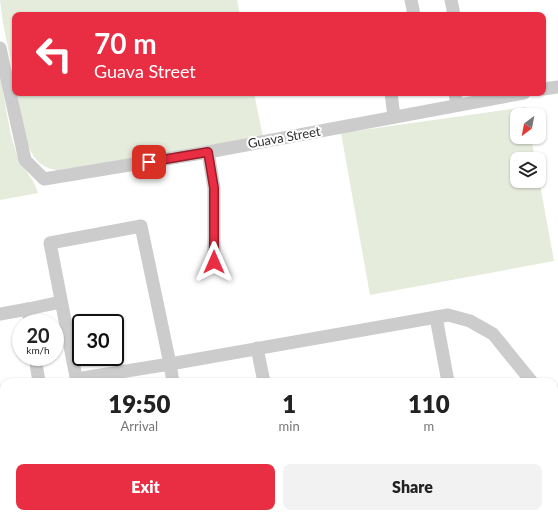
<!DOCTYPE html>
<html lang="en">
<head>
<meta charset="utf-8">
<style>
  body { margin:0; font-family:Lato,sans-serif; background:#f2f2f2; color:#222; height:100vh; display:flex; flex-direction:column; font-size:15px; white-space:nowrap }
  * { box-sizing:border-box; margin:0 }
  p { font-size:13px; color:#767676 }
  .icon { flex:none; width:22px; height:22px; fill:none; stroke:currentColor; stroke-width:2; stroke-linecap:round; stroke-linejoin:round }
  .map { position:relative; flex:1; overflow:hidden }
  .side { position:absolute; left:0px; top:378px; width:558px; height:140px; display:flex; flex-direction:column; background:#fff; border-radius:12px 12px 0 0; box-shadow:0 1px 3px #0004 }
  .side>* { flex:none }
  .hud { position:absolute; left:12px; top:12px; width:534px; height:84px; border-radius:8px; box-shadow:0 1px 3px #0004; background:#e92d42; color:#fff; overflow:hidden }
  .needle { width:26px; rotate:212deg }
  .fabs { position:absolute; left:510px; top:108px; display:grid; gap:8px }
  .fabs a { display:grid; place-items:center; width:36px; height:36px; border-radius:8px; background:#fff; box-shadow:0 1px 3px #0004; font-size:20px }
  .speed { position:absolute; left:12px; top:314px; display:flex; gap:8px; font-size:20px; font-weight:700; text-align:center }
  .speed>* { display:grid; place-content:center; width:52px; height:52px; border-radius:50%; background:#fff; box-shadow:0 1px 3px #0004; line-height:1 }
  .speed small { font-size:10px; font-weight:400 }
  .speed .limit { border:2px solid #111; border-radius:6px; background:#fff; color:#111 }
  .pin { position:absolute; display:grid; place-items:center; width:34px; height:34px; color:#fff; margin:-17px; border-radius:8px; box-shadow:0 2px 6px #0006 }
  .me { position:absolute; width:44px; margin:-22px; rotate:0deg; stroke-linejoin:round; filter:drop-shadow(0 0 3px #0008) }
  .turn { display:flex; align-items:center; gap:14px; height:84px; padding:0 16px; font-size:18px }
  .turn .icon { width:52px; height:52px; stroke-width:2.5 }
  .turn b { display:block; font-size:28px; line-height:34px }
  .eta { display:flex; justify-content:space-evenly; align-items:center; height:68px; text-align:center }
  .eta b { font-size:24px; font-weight:800; line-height:28px }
  .primary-button { display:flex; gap:8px; margin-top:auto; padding:8px 16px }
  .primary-button a { flex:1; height:46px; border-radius:8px; background:#e92d42; color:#fff; font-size:16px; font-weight:800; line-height:46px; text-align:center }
  .primary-button a+a { background:#f2f2f2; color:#222 }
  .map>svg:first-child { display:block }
</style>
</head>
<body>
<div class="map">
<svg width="558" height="518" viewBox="0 0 558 518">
  <rect width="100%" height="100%" fill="#fff"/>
  <g fill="#e5ecdc">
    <polygon points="0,0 237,0 240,15 15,15 15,83 3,23"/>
    <path d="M0,75C5,99 8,129 16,152C21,168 34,177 38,193L0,200Z"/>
    <path d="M17,93H254L263,137L59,170C23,169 23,120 17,93Z"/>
    <polygon points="526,107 527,115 517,115 517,137 531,137 535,159 517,159 517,181 539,181 539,179 554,261 370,295 341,133"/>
  </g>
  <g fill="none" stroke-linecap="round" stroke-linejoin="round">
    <g stroke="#ccc" stroke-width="13">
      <polyline points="411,0 414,15"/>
      <polyline points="451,0 454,15"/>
      <polyline points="0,48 25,160 44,179 208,152 524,93"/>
      <polyline points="543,89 558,87"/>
      <polyline points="391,93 394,117"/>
      <polyline points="455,93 457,105"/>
      <polyline points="208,152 214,188 214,262"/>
      <polyline points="0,314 28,309"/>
      <polyline points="436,317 448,382"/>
      <polyline points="30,323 28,309 61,302"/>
      <polyline points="257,348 264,382"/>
      <polyline points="35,357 39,382"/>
      <polyline points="76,379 170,364 173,382"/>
      <polyline points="77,382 50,243 141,226 170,364 448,315 470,321 493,334 532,382"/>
      <polyline points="554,396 558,396"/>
      <polyline points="0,471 4,493"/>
      <polyline points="8,514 9,518"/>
      <polyline points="62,514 63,518"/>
      <polyline points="331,514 332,518"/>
      <polyline points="434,514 435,518"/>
      <polyline points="487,514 488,518"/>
      <polyline points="524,514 525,518"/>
      <polyline points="149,518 165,514"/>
    </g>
  </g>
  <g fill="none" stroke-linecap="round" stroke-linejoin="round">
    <g stroke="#971d2b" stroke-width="10">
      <polyline id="route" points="149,162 208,152 214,188 214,262"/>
    </g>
    <use href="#route" stroke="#e92d42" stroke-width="7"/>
  </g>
  <g text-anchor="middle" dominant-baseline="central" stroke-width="4" stroke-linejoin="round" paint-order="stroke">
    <g font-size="13" fill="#2f2f2f" stroke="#fff">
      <text transform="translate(284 137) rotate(-10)">Guava Street</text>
    </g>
  </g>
</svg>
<div class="fabs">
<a><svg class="needle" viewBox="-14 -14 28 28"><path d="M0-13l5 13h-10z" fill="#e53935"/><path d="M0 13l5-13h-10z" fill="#767676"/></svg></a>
<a><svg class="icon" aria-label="layers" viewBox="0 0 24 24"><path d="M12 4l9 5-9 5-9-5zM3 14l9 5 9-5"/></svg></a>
</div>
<div class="speed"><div>20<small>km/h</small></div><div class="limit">30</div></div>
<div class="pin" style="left:149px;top:162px;background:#d93025"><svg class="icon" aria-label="arrive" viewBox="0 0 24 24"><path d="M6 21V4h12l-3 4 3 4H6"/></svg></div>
<svg class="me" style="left:214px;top:262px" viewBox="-20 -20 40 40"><path d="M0-17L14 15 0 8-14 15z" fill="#e92d42" stroke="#fff" stroke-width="4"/></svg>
<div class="hud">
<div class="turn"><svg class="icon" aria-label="left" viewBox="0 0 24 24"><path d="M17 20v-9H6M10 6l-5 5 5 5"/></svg><div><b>70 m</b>Guava Street</div></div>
</div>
<section class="side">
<div class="eta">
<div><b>19:50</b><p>Arrival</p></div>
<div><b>1</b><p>min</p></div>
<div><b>110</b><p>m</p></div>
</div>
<div class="primary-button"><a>Exit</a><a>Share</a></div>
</section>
</div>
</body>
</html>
